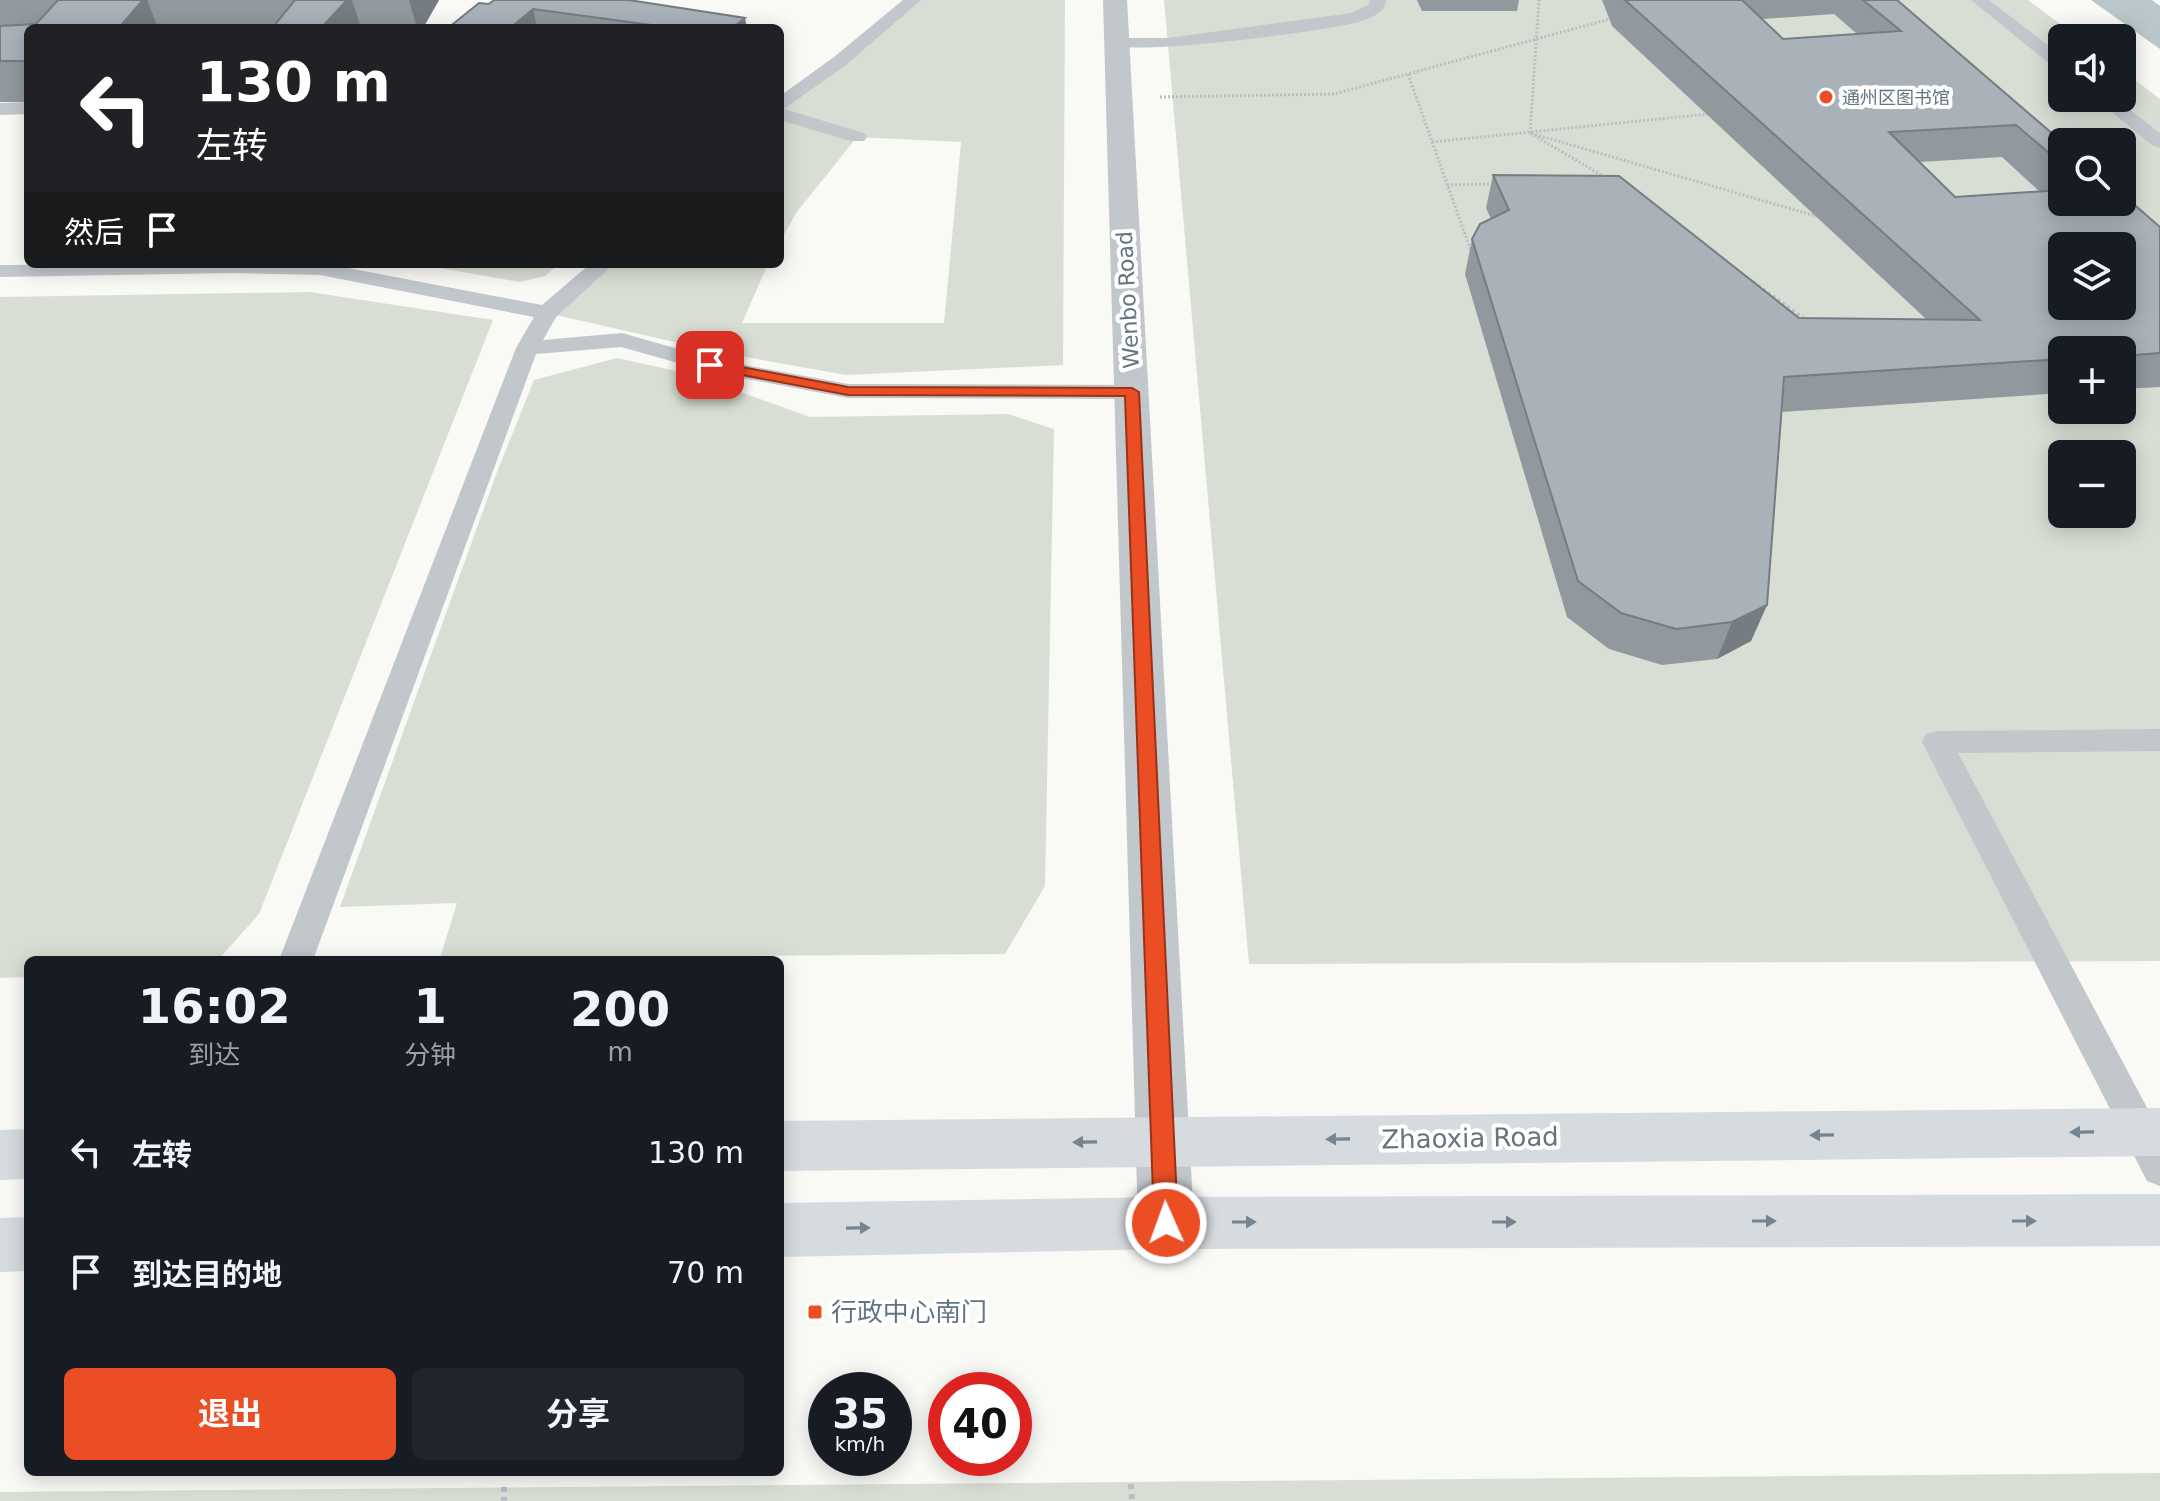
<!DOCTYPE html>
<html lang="zh">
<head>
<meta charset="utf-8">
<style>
  body { margin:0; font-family:"DejaVu Sans","Noto Sans SC",sans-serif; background:#20242c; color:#f1f3f6; height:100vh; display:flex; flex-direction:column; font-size:30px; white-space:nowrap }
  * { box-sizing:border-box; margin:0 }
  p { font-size:26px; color:#9ea1a6 }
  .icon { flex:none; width:44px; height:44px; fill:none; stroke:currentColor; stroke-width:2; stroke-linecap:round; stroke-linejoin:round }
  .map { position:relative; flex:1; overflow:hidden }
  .sheet { position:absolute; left:24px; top:956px; width:760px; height:520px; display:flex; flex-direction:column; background:#171b24; border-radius:12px; box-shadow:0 4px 20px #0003 }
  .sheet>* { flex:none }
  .guide { position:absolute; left:24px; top:24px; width:760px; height:244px; border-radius:12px; box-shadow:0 4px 20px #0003; background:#202124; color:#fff; overflow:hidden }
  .buttons { position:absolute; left:2048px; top:24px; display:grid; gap:16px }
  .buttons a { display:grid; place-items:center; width:88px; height:88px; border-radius:12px; background:#171b24; box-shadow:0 4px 20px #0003; font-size:40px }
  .speed { position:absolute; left:808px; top:1372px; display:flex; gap:16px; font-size:40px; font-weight:700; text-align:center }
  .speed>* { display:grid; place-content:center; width:104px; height:104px; border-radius:50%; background:#171b24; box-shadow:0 4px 20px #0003; line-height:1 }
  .speed small { font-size:20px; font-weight:400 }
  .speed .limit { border:12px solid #d22; background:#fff; color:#111 }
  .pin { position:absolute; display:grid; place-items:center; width:68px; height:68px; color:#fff; margin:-34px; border-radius:16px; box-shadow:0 4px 12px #0006 }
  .me { position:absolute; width:88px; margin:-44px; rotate:358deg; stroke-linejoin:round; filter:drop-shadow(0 0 6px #0008) }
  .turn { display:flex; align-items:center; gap:28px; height:168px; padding:0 40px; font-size:36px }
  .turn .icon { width:104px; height:104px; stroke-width:2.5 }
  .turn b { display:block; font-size:56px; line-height:68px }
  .then { display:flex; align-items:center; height:76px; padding:0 40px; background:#0003; gap:16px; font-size:30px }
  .eta { display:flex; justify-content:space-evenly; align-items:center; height:136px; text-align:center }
  .eta b { font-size:48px; font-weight:700; line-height:56px }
  .primary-button { display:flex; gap:16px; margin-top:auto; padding:16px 40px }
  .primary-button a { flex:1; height:92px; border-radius:12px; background:#eb4e24; color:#fff; font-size:32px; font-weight:700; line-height:92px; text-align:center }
  .primary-button a+a { background:#20242c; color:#f1f3f6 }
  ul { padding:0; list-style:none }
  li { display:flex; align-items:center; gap:24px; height:120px; padding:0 40px }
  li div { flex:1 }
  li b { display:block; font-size:30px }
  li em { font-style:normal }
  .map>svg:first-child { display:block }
</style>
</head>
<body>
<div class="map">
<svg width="2160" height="1501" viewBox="0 0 2160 1501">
  <rect width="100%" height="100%" fill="#f9f9f6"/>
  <g fill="#d9ded5" fill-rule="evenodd">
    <polygon points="913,0 1065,0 1063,365 846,375 723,353 547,313 603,264 768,264 742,323 944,323 961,142 857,137 796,213 780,242 780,105"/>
    <path d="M1164,0H2028L2079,38H2062V98H2122V70L2160,99V961L1249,964ZM2062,142H2122V202H2062ZM2062,246H2122V306H2062ZM2062,350H2122V410H2062ZM2062,454H2122V514H2062Z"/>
    <polygon points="416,264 559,264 545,276 520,282"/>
    <polygon points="310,292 493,320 259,914 218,960 28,960 28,977 0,978 0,297"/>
    <polygon points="617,358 690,374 810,417 1008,414 1054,429 1045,886 1005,954 440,958 457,903 340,907 497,472 534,380"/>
    <polygon points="2160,1473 2160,1501 0,1501 0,1492"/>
  </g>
  <polygon fill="#b9c6ca" points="2091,0 2152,0 2160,6 2160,49"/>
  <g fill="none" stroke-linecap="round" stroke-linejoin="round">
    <g stroke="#babec1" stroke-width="3" stroke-dasharray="2 2" stroke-linecap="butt">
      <polyline points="1408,74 1472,254"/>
      <polyline points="1160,97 1334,94 1610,19"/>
      <polyline points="1530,133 1539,0"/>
      <polyline points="1432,142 1708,114"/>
      <polyline points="1608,179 1530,133 1819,217"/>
      <polyline points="1447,185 1494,184"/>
    </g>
    <polyline stroke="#babec1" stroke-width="4" stroke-dasharray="3 3" stroke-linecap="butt" points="1753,282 1807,321"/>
    <g stroke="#babec1" stroke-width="6" stroke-dasharray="5 5" stroke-linecap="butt">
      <polyline points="1131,1484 1132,1501"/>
      <polyline points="504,1487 504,1501"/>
    </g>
    <g fill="#c2c7cb" fill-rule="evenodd">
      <polygon points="903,0 921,0 846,65 784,109 864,133 867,137 864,141 850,141 780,120 780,96 834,57"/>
      <path d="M1370,0H1386L1384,8C1378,15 1367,20 1358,22C1327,31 1124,58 1108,43L1117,38H1168L1351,13L1368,5Z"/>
      <polygon points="1971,0 1989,0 2062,56 2062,70 2056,69"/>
      <polygon points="2095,98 2115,98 2160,133 2160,148 2153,146"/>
      <polygon points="28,102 28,114 0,115 0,103"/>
      <polygon points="327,264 542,305 590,264 614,264 556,317 543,340 622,333 713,359 848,384 1132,385 1140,387 1144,392 1140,397 1132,399 848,398 710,372 621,347 536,354 313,960 279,960 516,348 534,317 320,275 233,273 0,277 0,265"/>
      <polygon points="2160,729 2160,751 1958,753 2160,1132 2160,1186 2147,1181 1922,742 1926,734 1937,731"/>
    </g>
    <polygon fill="#c2c7cb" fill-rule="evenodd" points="1103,0 1127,0 1194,1223 1186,1242 1166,1249 1146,1242 1138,1223"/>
    <g fill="#d6dbdf" fill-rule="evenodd">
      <polygon points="2160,1108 2160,1156 780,1171 780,1121"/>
      <polygon points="28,1129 28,1179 0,1180 0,1130"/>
      <polygon points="2160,1194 2160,1246 1166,1249 780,1257 780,1203 1166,1197"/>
      <polygon points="28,1217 28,1271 0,1272 0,1218"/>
    </g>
  </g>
  <g fill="#91999f" fill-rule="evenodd">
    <polygon points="0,0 439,0 423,28 28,28 28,102 0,102"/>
    <polygon points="1417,0 1519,0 1517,11 1422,11"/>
    <path d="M1602,0H1897L2062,142V202L2160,227V387L2122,389V350H2062V393L1782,412L1767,605L1751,641L1717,659L1662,665L1609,649L1567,617L1465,274L1472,239L1491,219L1486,208L1493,175L1799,318L1926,319L1612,26ZM1834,14L1857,34L1783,39L1762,19ZM2002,157L2039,191L1955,197L1920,162Z"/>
    <polygon points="479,3 747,28 448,28"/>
  </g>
  <g fill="#767d82">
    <polygon points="143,0 147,0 158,28 122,24"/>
    <polygon points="347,0 352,0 361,28 321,28"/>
    <polygon points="409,0 439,0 423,28 417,28"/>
    <polygon points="533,9 537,28 510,28"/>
    <polygon points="745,18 747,28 732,28"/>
    <polygon points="1767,605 1751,641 1717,659 1732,622"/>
  </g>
  <g fill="#a9b2b9" stroke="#767d82" stroke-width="2" fill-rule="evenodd">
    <polygon points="58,0 143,0 122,24 273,27 295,0 347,0 321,28 28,28 28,61 0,61 0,26 36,24"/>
    <polygon points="494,0 629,0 745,18 732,28 665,28 666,27 533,9 510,28 448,28 479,3 489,4"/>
    <path d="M1625,0H1742L1783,39L1901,31L1863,0H1897L2062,142V164L2016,125L1889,132L1955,197L2062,190V202H2122V194L2160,227V353L2122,356V350H2062V359L1784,377L1767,605L1732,622L1676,629L1621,613L1578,581L1472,239L1480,224L1509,210L1493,175L1619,176L1799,318L1980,320ZM2062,246H2122V306H2062Z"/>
  </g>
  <defs><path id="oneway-solid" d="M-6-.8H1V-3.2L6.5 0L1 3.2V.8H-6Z" transform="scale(2)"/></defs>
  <g fill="#748491">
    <use href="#oneway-solid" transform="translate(2082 1132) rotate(179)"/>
    <use href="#oneway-solid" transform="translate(1822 1135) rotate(179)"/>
    <use href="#oneway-solid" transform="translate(1338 1139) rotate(179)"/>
    <use href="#oneway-solid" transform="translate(1085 1142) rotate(179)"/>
    <use href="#oneway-solid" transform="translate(1764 1221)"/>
    <use href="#oneway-solid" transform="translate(2024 1221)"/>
    <use href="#oneway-solid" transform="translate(1244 1222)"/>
    <use href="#oneway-solid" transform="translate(1504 1222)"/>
    <use href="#oneway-solid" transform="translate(858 1228) rotate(-1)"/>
  </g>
  <polygon fill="#eb4e24" stroke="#993317" stroke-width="2" points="710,361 848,387 1132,388 1139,392 1178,1223 1174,1230 1166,1234 1158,1230 1154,1223 1125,396 848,395 705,368 705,362"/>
  <g fill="#eb4e24" stroke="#fff" stroke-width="3">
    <circle cx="1826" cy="97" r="8"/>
    <rect x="807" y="1304" width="16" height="16" rx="4"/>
  </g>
  <g text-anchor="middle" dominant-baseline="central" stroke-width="8" stroke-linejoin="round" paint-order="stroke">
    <g font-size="18" fill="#637583" stroke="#fff" text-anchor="start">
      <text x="1842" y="97">通州区图书馆</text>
    </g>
    <g font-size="22" fill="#637583" stroke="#fff">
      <text transform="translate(1128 300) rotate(-93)">Wenbo Road</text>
    </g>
    <g font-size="26" fill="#637583" stroke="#fff">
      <text transform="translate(1470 1138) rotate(-1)">Zhaoxia Road</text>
    </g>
    <g font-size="26" fill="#637583" stroke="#fff" text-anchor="start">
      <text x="831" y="1312">行政中心南门</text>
    </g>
  </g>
</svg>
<div class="buttons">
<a><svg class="icon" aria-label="sound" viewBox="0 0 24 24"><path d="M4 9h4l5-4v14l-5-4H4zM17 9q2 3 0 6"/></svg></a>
<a><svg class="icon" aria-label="search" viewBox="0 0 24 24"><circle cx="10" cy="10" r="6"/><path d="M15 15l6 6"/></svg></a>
<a><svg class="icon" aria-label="layers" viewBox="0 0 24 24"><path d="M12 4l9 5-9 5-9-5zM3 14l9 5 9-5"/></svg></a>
<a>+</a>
<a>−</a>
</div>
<div class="speed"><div>35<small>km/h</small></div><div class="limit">40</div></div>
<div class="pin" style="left:710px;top:365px;background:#d93025"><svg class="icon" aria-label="arrive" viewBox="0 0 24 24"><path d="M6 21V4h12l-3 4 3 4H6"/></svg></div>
<svg class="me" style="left:1166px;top:1223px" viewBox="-20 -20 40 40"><circle r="17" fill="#eb4e24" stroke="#fff" stroke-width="3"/><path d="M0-11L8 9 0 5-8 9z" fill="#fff"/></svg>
<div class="guide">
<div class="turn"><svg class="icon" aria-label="left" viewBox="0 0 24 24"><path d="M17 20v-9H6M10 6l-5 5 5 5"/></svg><div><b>130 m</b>左转</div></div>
<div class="then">然后<svg class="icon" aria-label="arrive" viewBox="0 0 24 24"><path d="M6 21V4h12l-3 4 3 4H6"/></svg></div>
</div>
<section class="sheet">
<div class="eta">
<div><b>16:02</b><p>到达</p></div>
<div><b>1</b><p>分钟</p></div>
<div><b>200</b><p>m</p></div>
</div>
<ul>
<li><svg class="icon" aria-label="left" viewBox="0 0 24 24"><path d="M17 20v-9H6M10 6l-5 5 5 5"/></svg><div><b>左转</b></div><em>130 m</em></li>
<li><svg class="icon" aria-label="arrive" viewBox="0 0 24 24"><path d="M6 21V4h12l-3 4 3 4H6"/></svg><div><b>到达目的地</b></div><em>70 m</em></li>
</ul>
<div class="primary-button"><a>退出</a><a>分享</a></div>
</section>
</div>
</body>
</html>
